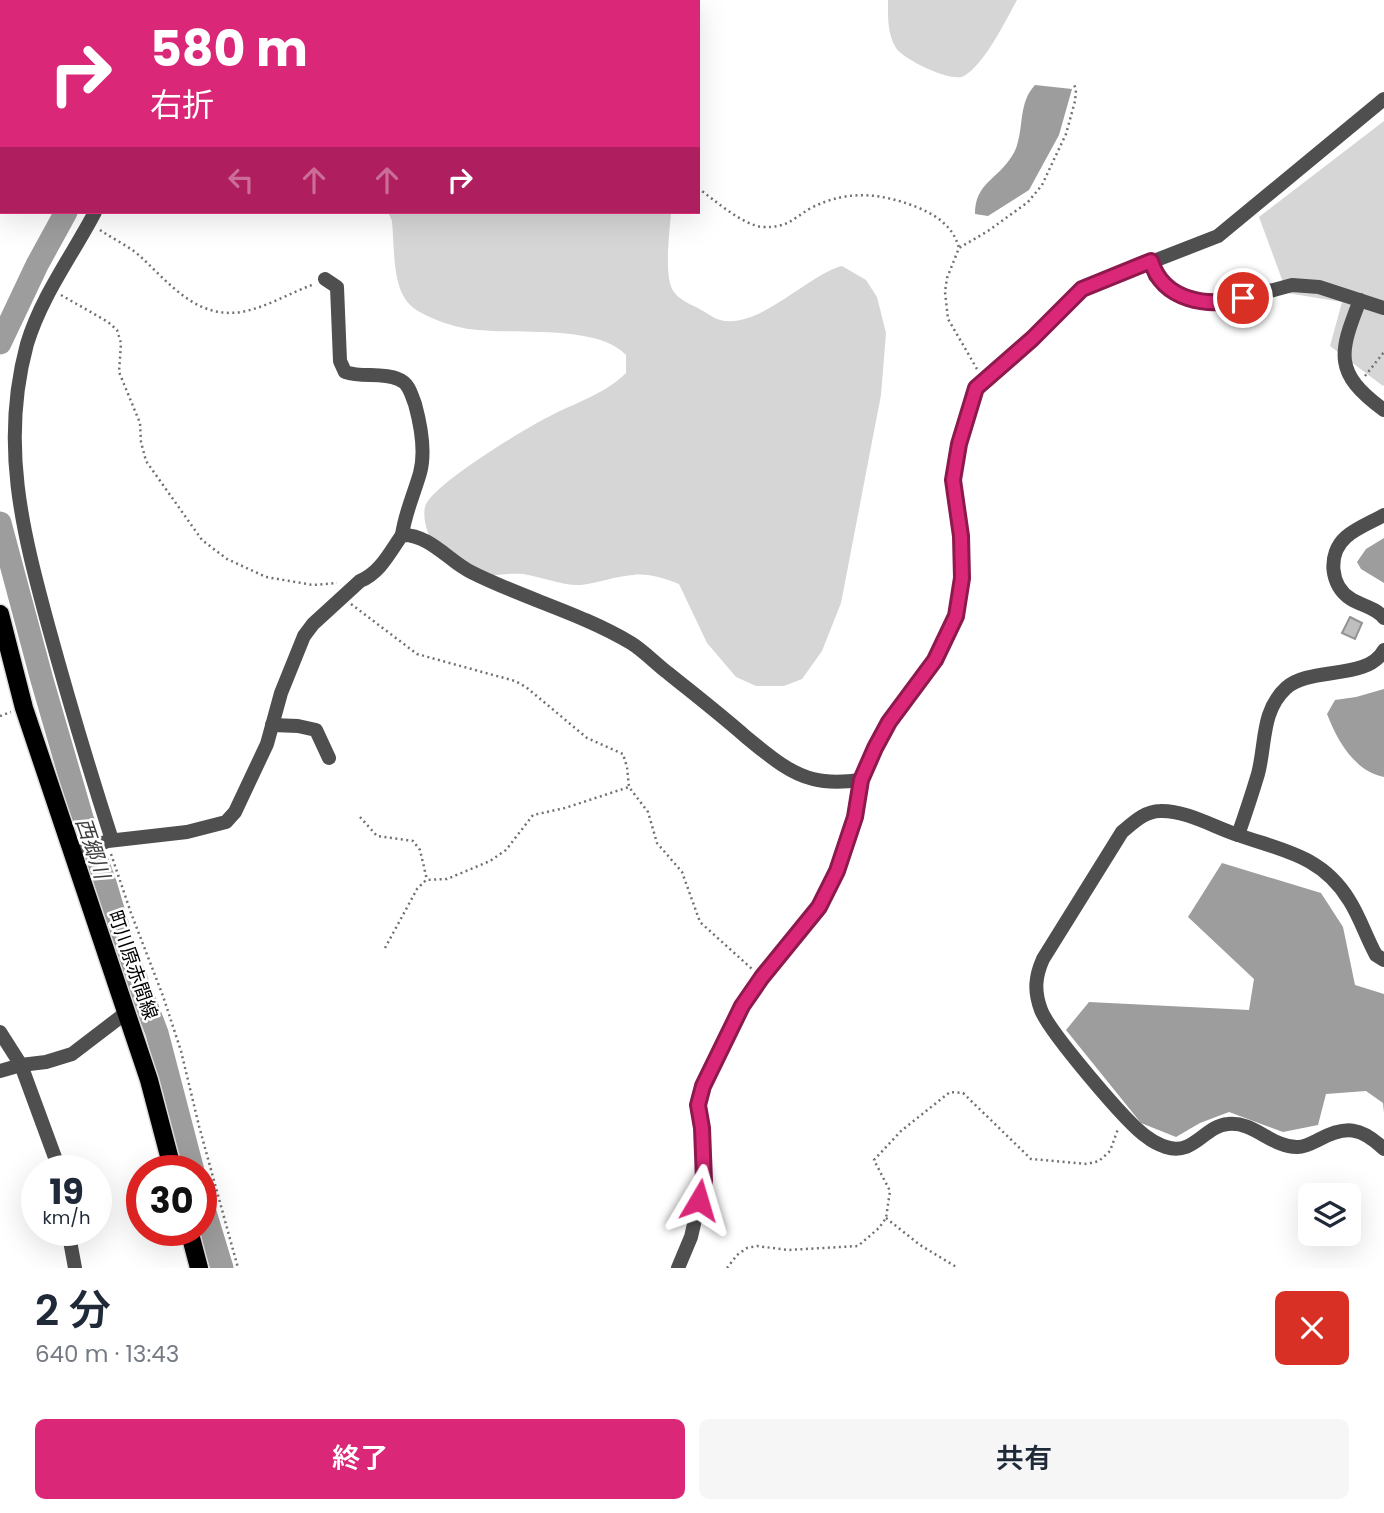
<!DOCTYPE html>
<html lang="ja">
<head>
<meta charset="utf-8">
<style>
  body { margin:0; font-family:Poppins,"Noto Sans JP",sans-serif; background:#f6f6f7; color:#1f2937; height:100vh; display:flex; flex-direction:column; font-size:26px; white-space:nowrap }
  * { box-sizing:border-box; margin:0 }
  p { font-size:23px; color:#747a83 }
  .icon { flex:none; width:38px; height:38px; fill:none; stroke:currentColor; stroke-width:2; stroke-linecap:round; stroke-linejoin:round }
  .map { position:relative; height:1268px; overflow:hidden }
  .side { display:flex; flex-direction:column; background:#fff; flex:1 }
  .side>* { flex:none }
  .hud { position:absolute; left:0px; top:0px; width:700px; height:214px; box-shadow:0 7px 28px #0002; background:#db2777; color:#fff; overflow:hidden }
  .tools { position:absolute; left:1298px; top:1183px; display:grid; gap:14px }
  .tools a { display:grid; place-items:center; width:63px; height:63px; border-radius:10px; background:#fff; box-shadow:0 7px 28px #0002; font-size:35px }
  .speed { position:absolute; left:21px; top:1155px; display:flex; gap:14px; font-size:35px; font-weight:700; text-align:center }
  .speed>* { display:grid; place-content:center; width:91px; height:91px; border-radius:50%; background:#fff; box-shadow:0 7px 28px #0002; line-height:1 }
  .speed small { font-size:18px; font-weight:400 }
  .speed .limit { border:10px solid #d22; background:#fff; color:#111 }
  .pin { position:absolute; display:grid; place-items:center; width:60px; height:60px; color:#fff; margin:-30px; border:4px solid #fff; border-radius:50%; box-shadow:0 2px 7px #0007 }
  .me { position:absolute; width:77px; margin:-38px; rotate:7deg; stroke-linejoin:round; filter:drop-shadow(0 0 5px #0008) }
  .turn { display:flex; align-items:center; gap:24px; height:147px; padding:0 35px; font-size:32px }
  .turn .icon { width:91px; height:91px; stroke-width:2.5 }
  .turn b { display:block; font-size:49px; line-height:60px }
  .lanes { display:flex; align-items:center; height:66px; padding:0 35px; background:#0003; justify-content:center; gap:35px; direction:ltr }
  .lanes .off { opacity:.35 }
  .round { display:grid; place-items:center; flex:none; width:74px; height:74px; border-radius:10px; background:#f6f6f7 }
  .overview { display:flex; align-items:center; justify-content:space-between; height:119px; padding:0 35px }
  h1 { font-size:42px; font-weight:600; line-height:52px }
  .cta { display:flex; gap:14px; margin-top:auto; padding:14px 35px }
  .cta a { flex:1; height:80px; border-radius:10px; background:#db2777; color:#fff; font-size:28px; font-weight:600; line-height:80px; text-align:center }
  .cta a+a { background:#f6f6f7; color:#1f2937 }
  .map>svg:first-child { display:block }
</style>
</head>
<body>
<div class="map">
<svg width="1384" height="1268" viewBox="0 0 1384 1268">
  <rect width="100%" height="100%" fill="#fff"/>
  <g fill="#d6d6d6">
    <polygon points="289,0 536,0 536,2 290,2"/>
    <path d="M888,0H1017C1006,20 984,65 964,76C951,83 903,59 896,48C887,33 888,16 888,0Z"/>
    <polygon points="1384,121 1384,385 1383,386 1330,346 1342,302 1287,293 1259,217"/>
    <path d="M388,212H671C670,230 663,278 674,292C679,299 689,304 696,307C704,311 713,318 720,320C759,330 807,275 842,266L866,280L877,297L886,333L881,395L841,603L822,651L802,679L784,686H756L736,677L707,643L679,584C665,579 649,573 633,575C616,576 598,583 581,585C563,586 542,577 523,574C504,572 484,579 465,575C443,571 420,529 425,507C429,486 529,426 552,415C577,402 605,394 626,373V355C598,325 518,334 479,330C463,329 448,325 432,318C418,312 407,306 401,291C393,271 394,243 392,221Z"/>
  </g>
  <g fill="#9d9d9d">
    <path d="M1035,85L1072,89L1059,135L1029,190L988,216L975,214C975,183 998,179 1012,156C1026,134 1016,105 1035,85Z"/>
    <polygon points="1384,538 1384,583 1361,569 1357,562 1366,549"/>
    <path d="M1384,689V777C1354,771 1337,740 1327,714L1335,700L1356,697Z"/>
    <polygon points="1222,863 1321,893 1343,927 1355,985 1384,994 1384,1113 1383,1103 1366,1091 1326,1094 1318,1125 1283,1132 1229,1112 1200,1123 1176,1137 1141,1123 1066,1030 1089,1002 1249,1010 1254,979 1188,917"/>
  </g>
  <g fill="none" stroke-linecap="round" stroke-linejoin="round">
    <g stroke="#9d9d9d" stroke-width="23">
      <polyline points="150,2 150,0"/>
      <polyline points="0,343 37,265 66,212"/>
      <polyline points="0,523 42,680 82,818 106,886 124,947 157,1033 193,1171"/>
      <polyline points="201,1199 222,1268"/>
    </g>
  </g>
  <polygon fill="#bfbfbf" stroke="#939393" stroke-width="2" points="1350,617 1362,623 1355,639 1342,633"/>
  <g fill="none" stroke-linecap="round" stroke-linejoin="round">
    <g stroke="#dbdbdb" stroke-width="21">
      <g id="major">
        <polyline points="7,2 7,0"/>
        <polyline points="0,95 2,81"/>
        <polyline points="0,614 24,708 149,1080 173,1171"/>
        <polyline points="189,1230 199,1268"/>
      </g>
    </g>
    <g stroke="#717171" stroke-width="2.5" stroke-dasharray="2 3.5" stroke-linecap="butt">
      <path d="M698,188C714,200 743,225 762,227C788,228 792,219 811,208C848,189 882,193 919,208C938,216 954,228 959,248"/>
      <path d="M100,230C113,239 129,246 141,257C170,284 197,319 241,312C265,308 290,293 312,285"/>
      <polyline points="61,295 108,322 117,330 121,343 119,372 140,423 141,442 146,461 202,540 227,559 266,577 313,585 337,583"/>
      <polyline points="977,369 948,319 945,292 947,278 959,248 988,231 1028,202 1042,185 1066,134 1075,101 1076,90 1074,84"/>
      <polyline points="1365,376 1384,352"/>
      <polyline points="351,604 417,654 515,681 526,687 587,738 623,754 627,767 629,787 648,812 657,843 682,872 700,922 752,969"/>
      <polyline points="0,716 11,712"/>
      <polyline points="360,817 377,836 413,841 420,850 427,880"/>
      <polyline points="111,854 131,913 163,996 181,1051 199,1126 238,1268"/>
      <polyline points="385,948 417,889 426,880 447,879 490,861 506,850 533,815 565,808 629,787"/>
      <polyline points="886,1218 920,1245 958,1268"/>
      <polyline points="727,1268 737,1255 747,1248 757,1246 788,1250 858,1246 879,1228 886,1218 890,1191 874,1160 901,1131 950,1092 963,1093 1031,1159 1087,1164 1099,1161 1110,1151 1118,1129"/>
    </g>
    <g stroke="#4f4f4f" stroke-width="14">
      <polyline points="104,2 104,0"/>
      <polyline points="176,2 176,0"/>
      <path d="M95,212C72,256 42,295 27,344C0,443 22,529 48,625C68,698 89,769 112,840"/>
      <polyline points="1151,261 1155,276 1169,289 1203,303 1225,303 1292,285 1319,287 1384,308"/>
      <path d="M325,279L337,287L340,361L345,372C362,378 381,372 398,379C409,383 411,394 415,404C421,426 426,451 420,473C414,494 405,513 402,535"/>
      <path d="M1360,300C1339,353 1333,373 1384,410"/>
      <path d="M1384,515C1372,522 1356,528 1346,537C1327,554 1330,586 1351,599C1362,606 1375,607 1384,618"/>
      <path d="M1384,650C1367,681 1310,666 1286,688C1261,711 1266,744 1258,774C1252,794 1245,815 1238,835C1284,851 1322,856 1349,900C1360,917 1366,937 1376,955L1384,960"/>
      <polyline points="272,725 298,726 316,730 329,758"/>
      <path d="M1238,835C1214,827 1185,810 1160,811C1145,811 1133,823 1122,832L1043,959C1035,977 1034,991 1041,1010C1049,1031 1127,1124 1147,1137C1152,1141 1160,1145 1166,1147C1194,1156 1204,1126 1228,1124C1254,1121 1272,1148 1298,1147C1305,1147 1312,1143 1318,1140C1346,1125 1361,1127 1384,1149"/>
      <path d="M73,854L108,841L187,832L226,822L235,812L267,744L281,693L304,636L313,624L360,581C380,573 390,552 402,535C429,534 449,561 471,572C522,598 581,613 631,643C644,651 656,664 668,673C694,694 721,715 746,737C766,753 788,773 813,779C828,783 845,782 861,780"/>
      <polyline points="0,1032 21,1065 60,1171"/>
      <polyline points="0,1071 21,1065 46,1062 72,1054 127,1012"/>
      <polyline points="68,1230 75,1268"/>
      <polyline points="678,1268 691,1237 704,1181 702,1128 698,1105 703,1086 742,1006 762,977 819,907 837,871 855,817 861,780 875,749 889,722 935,660 956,616 962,578 961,536 953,480 959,444 976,388 1032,339 1082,289 1218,236 1384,99"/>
    </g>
    <use href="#major" stroke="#000" stroke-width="18"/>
  </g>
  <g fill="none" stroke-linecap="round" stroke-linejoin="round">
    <g stroke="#8e194d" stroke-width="18">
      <path id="route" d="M699,1200L704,1181L702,1128L698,1105L703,1086L742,1006L762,977L819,907L837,871L855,817L861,780L875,748L889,722L935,660L956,616L962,578L961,536L953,480L959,444L976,388L1032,339L1082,289L1151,261C1163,301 1208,308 1243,298"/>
    </g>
    <use href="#route" stroke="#db2777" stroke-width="12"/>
  </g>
  <g text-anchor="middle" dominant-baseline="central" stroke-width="5" stroke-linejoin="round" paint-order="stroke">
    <g font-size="19" fill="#000" stroke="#fff">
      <text transform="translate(133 965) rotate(71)">町川原赤間線</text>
    </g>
    <g font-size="21" font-style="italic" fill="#3e3e3e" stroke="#fff">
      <text transform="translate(93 848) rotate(71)">西郷川</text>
    </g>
  </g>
</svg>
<div class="tools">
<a><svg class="icon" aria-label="layers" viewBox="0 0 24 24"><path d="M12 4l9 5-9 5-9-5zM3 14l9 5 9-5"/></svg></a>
</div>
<div class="speed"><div>19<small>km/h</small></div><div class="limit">30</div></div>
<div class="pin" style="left:1243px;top:298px;background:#d93025"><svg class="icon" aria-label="arrive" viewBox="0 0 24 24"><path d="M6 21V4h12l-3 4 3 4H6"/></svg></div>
<svg class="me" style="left:699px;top:1200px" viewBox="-20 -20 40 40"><path d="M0-17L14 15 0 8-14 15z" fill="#db2777" stroke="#fff" stroke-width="4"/></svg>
<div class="hud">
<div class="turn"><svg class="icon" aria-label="right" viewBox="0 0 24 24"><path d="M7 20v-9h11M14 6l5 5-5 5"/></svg><div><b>580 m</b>右折</div></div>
<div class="lanes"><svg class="icon off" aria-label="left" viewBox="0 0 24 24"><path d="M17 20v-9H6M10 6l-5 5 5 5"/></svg><svg class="icon off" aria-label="ahead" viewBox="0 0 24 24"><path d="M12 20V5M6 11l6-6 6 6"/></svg><svg class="icon off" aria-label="ahead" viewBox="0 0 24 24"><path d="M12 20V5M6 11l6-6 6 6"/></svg><svg class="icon" aria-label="right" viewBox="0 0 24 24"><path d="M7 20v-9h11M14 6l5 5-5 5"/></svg></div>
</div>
</div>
<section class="side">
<div class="overview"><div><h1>2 分</h1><p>640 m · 13:43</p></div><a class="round" style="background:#d93025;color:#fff"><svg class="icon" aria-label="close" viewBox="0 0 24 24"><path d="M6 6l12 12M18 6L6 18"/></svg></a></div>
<div class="cta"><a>終了</a><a>共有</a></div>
</section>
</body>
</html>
